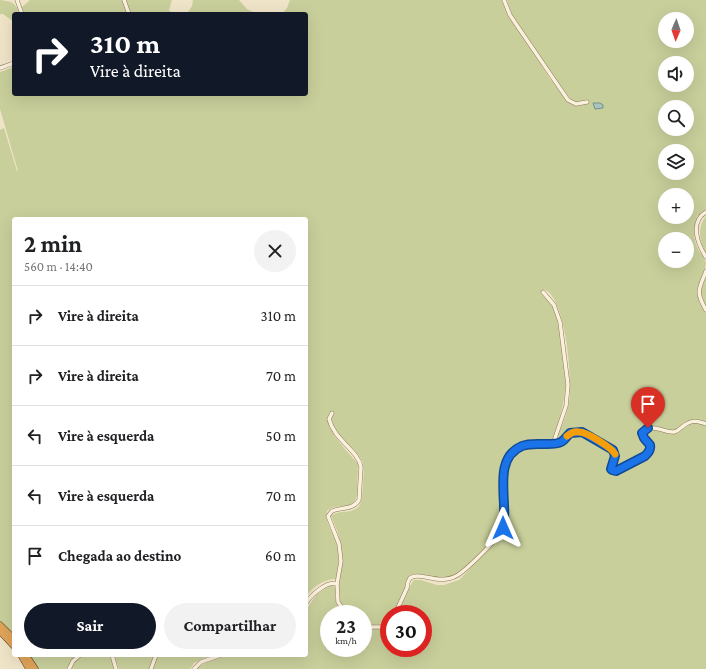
<!DOCTYPE html>
<html lang="pt">
<head>
<meta charset="utf-8">
<style>
  body { margin:0; font-family:"Crimson Pro",serif; background:#f2f2f2; color:#202124; height:100vh; display:flex; flex-direction:column; font-size:15px; white-space:nowrap }
  * { box-sizing:border-box; margin:0 }
  p { font-size:13px; color:#757577 }
  .icon { flex:none; width:22px; height:22px; fill:none; stroke:currentColor; stroke-width:2; stroke-linecap:round; stroke-linejoin:round }
  .map { position:relative; flex:1; overflow:hidden }
  .panel { position:absolute; left:12px; top:217px; width:296px; height:440px; display:flex; flex-direction:column; background:#fff; border-radius:4px; box-shadow:0 4px 16px #0002 }
  .panel>* { flex:none }
  .guide { position:absolute; left:12px; top:12px; width:296px; height:84px; border-radius:4px; box-shadow:0 4px 16px #0002; background:#111827; color:#fff; overflow:hidden }
  .needle { width:26px; rotate:182deg }
  .tools { position:absolute; left:658px; top:12px; display:grid; gap:8px }
  .tools a { display:grid; place-items:center; width:36px; height:36px; border-radius:50%; background:#fff; box-shadow:0 4px 16px #0002; font-size:20px }
  .speed { position:absolute; left:320px; top:605px; display:flex; gap:8px; font-size:20px; font-weight:700; text-align:center }
  .speed>* { display:grid; place-content:center; width:52px; height:52px; border-radius:50%; background:#fff; box-shadow:0 4px 16px #0002; line-height:1 }
  .speed small { font-size:10px; font-weight:400 }
  .speed .limit { border:6px solid #d22; background:#fff; color:#111 }
  .pin { position:absolute; display:grid; place-items:center; width:34px; height:34px; color:#fff; margin:-41px -17px; border-radius:50% 50% 50% 0; rotate:-45deg; box-shadow:0 0 4px #0007 }
  .pin .icon { rotate:45deg }
  .me { position:absolute; width:44px; margin:-22px; rotate:0deg; stroke-linejoin:round; filter:drop-shadow(0 0 3px #0008) }
  .turn { display:flex; align-items:center; gap:14px; height:84px; padding:0 12px; font-size:18px }
  .turn .icon { width:52px; height:52px; stroke-width:2.5 }
  .turn b { display:block; font-size:28px; line-height:34px }
  .round { display:grid; place-items:center; flex:none; width:42px; height:42px; border-radius:21px; background:#f2f2f2 }
  .headline { display:flex; align-items:center; justify-content:space-between; height:68px; padding:0 12px }
  h1 { font-size:24px; font-weight:700; line-height:30px }
  .button { display:flex; gap:8px; margin-top:auto; padding:8px 12px }
  .button a { flex:1; height:46px; border-radius:24px; background:#111827; color:#fff; font-size:16px; font-weight:700; line-height:46px; text-align:center }
  .button a+a { background:#f2f2f2; color:#202124 }
  ul { padding:0; list-style:none }
  li { display:flex; align-items:center; gap:12px; height:60px; padding:0 12px; border-top:1px solid #e0e0e0 }
  li div { flex:1 }
  li b { display:block; font-size:15px }
  li em { font-style:normal }
  .map>svg:first-child { display:block }
</style>
</head>
<body>
<div class="map">
<svg width="706" height="669" viewBox="0 0 706 669">
  <rect width="100%" height="100%" fill="#f0e4c8"/>
  <g fill="#c9cf9b" fill-rule="evenodd">
    <path d="M0,0C13,2 14,1 20,14H14V22L3,14H0Z"/>
    <polygon points="30,0 172,0 169,10 173,14 24,14 22,7"/>
    <polygon points="193,0 239,0 247,9 257,14 187,14 192,6"/>
    <path d="M290,0H502L510,19L525,38L550,79L560,90L568,102L575,105L587,103L586,100L578,103C567,99 567,92 559,84L519,25L511,13L507,0H706V211L697,216C693,228 693,241 699,251C702,255 705,259 706,263C703,290 688,284 706,314V422L694,419L684,423L679,428L673,431L656,427L641,432C644,436 649,442 648,447C648,456 625,465 617,469L614,468C615,464 619,460 618,456C616,445 585,431 575,430L562,440L554,443C560,430 567,416 569,402C573,383 566,294 543,289L541,291V294C545,297 549,300 552,305C560,320 568,375 565,392C563,410 557,426 551,443C542,443 525,443 518,447C498,456 501,488 501,506C501,513 503,520 500,527C496,539 470,564 460,572C442,586 423,569 410,576L406,581L405,589L394,614H389V621L381,626L363,628V614H347L339,600V583L341,566L340,544L338,533L331,516C338,509 352,515 359,506C363,500 362,492 363,485C363,477 365,469 362,461C356,446 326,432 333,413L330,412C319,425 350,453 358,464L357,495C353,513 338,501 327,511C324,522 334,533 337,544C340,556 338,567 336,579C324,579 313,587 306,596V219H14V635L0,622V130L4,128L17,171H18L0,109V72L14,67V94H306V14H282L287,8ZM665,19H687V41H665ZM665,63H687V85H665ZM665,107H687V129H665ZM665,151H687V173H665ZM665,195H687V217H665ZM665,239H687V261H665Z"/>
    <path d="M706,216V253C699,241 697,227 706,216Z"/>
    <polygon points="706,278 706,307 700,292"/>
    <path d="M694,422L706,425V669H196L205,663L225,655H306V610L316,595L331,585L335,587V598L341,614H329V648H363V632L373,629H384L389,627V648H423V614H398C401,606 410,585 414,580H421L437,585H444L459,580L501,537C503,534 506,530 507,526C512,502 494,465 521,448C533,441 549,449 561,444C566,442 568,437 573,434C582,433 613,446 613,457C613,461 609,465 609,469L610,472L614,474C620,472 644,459 649,455C652,452 654,448 654,444L647,435L646,431L651,429L679,431Z"/>
    <polygon points="29,655 78,655 72,660 66,669 36,669"/>
    <polygon points="83,655 110,655 114,669 71,669 75,662"/>
    <polygon points="114,655 212,655 194,663 190,669 119,669"/>
  </g>
  <polygon fill="#a9c4bc" stroke="#6f938a" points="593,103 600,103 603,105 603,108 595,109"/>
  <g fill="none" stroke-linecap="round" stroke-linejoin="round">
    <g stroke="#8d765c" stroke-width="4.5">
      <g id="minor">
        <polyline points="17,0 22,14"/>
        <polyline points="124,0 129,14"/>
        <polyline points="504,0 510,15 516,24 568,100 576,104 587,102"/>
        <polyline points="0,68 14,63"/>
        <path d="M706,212C689,222 698,245 706,257"/>
        <path d="M706,271C699,290 695,291 706,310"/>
        <polyline points="543,292 554,305 560,322 568,385 566,406 553,444"/>
        <path d="M332,413L329,419C334,440 358,450 361,467L359,500C353,510 342,507 332,511L328,516L339,544L341,561L337,584"/>
        <path d="M306,603C311,595 328,580 337,584L338,602L346,614"/>
        <path d="M395,614L407,588L408,582L410,578C421,570 442,589 462,572C472,564 498,539 503,528C506,521 504,514 503,507C503,485 500,451 527,444C537,442 547,444 558,443C564,442 565,437 570,433C580,427 605,444 613,451L615,456L611,469L612,470L616,471L645,456C648,453 651,450 650,445L642,435L643,431C655,423 663,433 674,432C678,431 680,429 682,427C691,420 696,420 706,424"/>
        <polyline points="363,629 372,627 383,627 389,624"/>
        <polyline points="112,655 116,669"/>
        <polyline points="69,669 73,661 80,655"/>
        <polyline points="151,669 156,655"/>
        <polyline points="194,669 201,662 221,655"/>
      </g>
    </g>
    <g stroke="#5b4430" stroke-width="7">
      <g id="motorway">
        <polyline points="0,625 14,639"/>
        <polyline points="0,631 14,646"/>
        <polyline points="21,655 29,669"/>
        <polyline points="26,655 35,669"/>
      </g>
    </g>
    <use href="#minor" stroke="#faf1dc" stroke-width="3.5"/>
    <use href="#motorway" stroke="#e0a458" stroke-width="6"/>
  </g>
  <g fill="none" stroke-linecap="round" stroke-linejoin="round">
    <g stroke="#114b97" stroke-width="10">
      <path id="route" d="M503,528C509,504 491,459 522,446C534,441 552,447 561,442C565,440 567,436 570,433L582,432L613,450L615,456L611,469L612,470L616,471L645,456C648,453 651,450 650,445L644,438L642,433L648,428"/>
    </g>
    <use href="#route" stroke="#1a73e8" stroke-width="7"/>
    <path stroke="#f59e0b" stroke-width="7" d="M567,436C571,433 574,431 579,432C587,432 612,448 615,454"/>
  </g>
</svg>
<div class="tools">
<a><svg class="needle" viewBox="-14 -14 28 28"><path d="M0-13l5 13h-10z" fill="#e53935"/><path d="M0 13l5-13h-10z" fill="#757577"/></svg></a>
<a><svg class="icon" aria-label="sound" viewBox="0 0 24 24"><path d="M4 9h4l5-4v14l-5-4H4zM17 9q2 3 0 6"/></svg></a>
<a><svg class="icon" aria-label="search" viewBox="0 0 24 24"><circle cx="10" cy="10" r="6"/><path d="M15 15l6 6"/></svg></a>
<a><svg class="icon" aria-label="layers" viewBox="0 0 24 24"><path d="M12 4l9 5-9 5-9-5zM3 14l9 5 9-5"/></svg></a>
<a>+</a>
<a>−</a>
</div>
<div class="speed"><div>23<small>km/h</small></div><div class="limit">30</div></div>
<div class="pin" style="left:648px;top:428px;background:#d93025"><svg class="icon" aria-label="arrive" viewBox="0 0 24 24"><path d="M6 21V4h12l-3 4 3 4H6"/></svg></div>
<svg class="me" style="left:503px;top:528px" viewBox="-20 -20 40 40"><path d="M0-17L14 15 0 8-14 15z" fill="#1a73e8" stroke="#fff" stroke-width="4"/></svg>
<div class="guide">
<div class="turn"><svg class="icon" aria-label="right" viewBox="0 0 24 24"><path d="M7 20v-9h11M14 6l5 5-5 5"/></svg><div><b>310 m</b>Vire à direita</div></div>
</div>
<section class="panel">
<div class="headline"><div><h1>2 min</h1><p>560 m · 14:40</p></div><a class="round"><svg class="icon" aria-label="close" viewBox="0 0 24 24"><path d="M6 6l12 12M18 6L6 18"/></svg></a></div>
<ul>
<li><svg class="icon" aria-label="right" viewBox="0 0 24 24"><path d="M7 20v-9h11M14 6l5 5-5 5"/></svg><div><b>Vire à direita</b></div><em>310 m</em></li>
<li><svg class="icon" aria-label="right" viewBox="0 0 24 24"><path d="M7 20v-9h11M14 6l5 5-5 5"/></svg><div><b>Vire à direita</b></div><em>70 m</em></li>
<li><svg class="icon" aria-label="left" viewBox="0 0 24 24"><path d="M17 20v-9H6M10 6l-5 5 5 5"/></svg><div><b>Vire à esquerda</b></div><em>50 m</em></li>
<li><svg class="icon" aria-label="left" viewBox="0 0 24 24"><path d="M17 20v-9H6M10 6l-5 5 5 5"/></svg><div><b>Vire à esquerda</b></div><em>70 m</em></li>
<li><svg class="icon" aria-label="arrive" viewBox="0 0 24 24"><path d="M6 21V4h12l-3 4 3 4H6"/></svg><div><b>Chegada ao destino</b></div><em>60 m</em></li>
</ul>
<div class="button"><a>Sair</a><a>Compartilhar</a></div>
</section>
</div>
</body>
</html>
